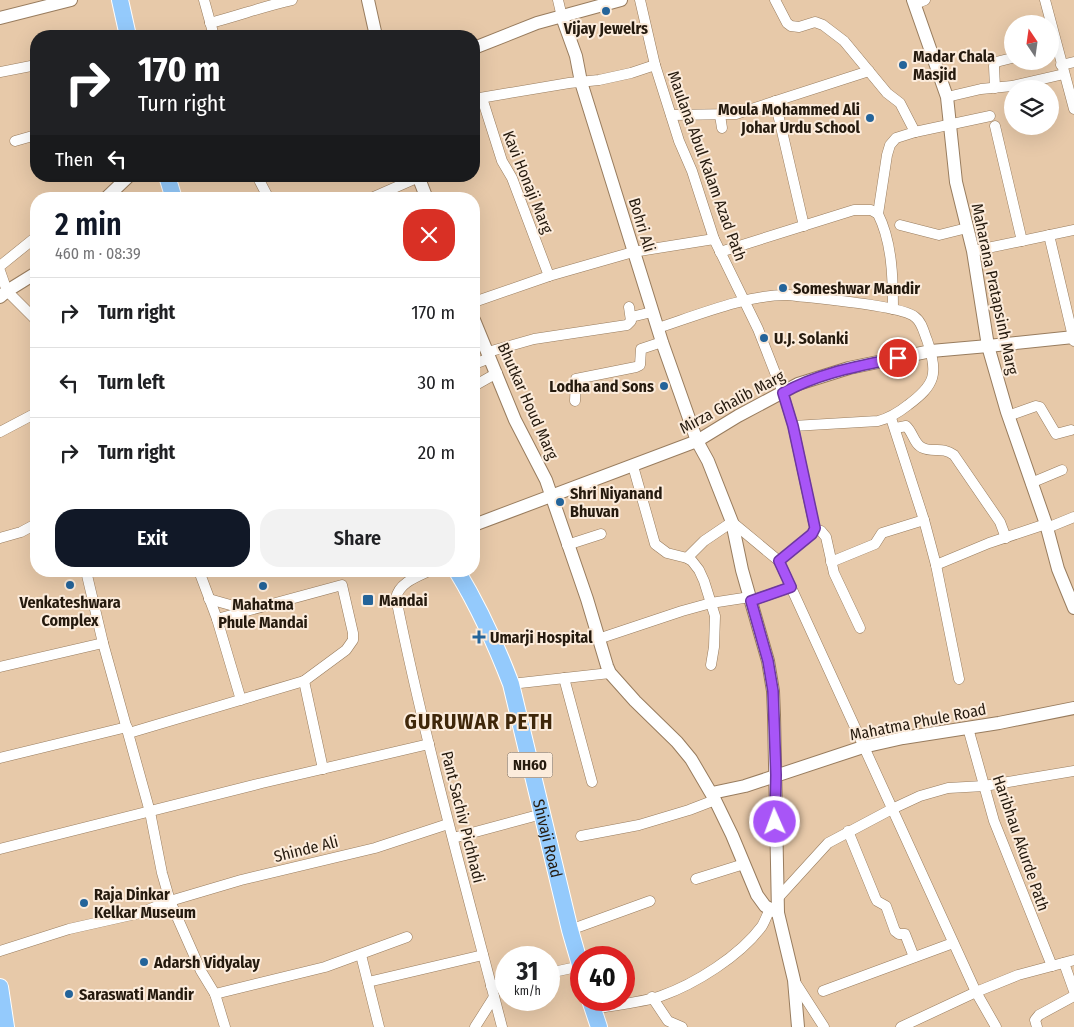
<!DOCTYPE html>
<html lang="en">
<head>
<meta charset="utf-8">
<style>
  body { margin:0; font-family:"Fira Sans Condensed",sans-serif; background:#f2f2f2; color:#202124; height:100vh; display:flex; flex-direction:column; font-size:19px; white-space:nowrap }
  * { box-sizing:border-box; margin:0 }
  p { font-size:16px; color:#757577 }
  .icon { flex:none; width:28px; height:28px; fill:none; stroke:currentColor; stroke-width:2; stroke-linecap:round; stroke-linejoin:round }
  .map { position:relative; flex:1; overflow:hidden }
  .sheet { position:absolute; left:30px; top:192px; width:450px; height:385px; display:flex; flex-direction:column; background:#fff; border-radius:20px; box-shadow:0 5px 20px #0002 }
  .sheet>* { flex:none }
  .guide { position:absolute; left:30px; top:30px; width:450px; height:152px; border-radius:20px; box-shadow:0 5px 20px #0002; background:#202124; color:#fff; overflow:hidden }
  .needle { width:32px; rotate:347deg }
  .tools { position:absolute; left:1004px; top:15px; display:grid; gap:10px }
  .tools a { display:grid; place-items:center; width:55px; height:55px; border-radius:50%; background:#fff; box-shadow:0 5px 20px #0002; font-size:25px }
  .speed { position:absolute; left:495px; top:946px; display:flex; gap:10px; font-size:25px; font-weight:700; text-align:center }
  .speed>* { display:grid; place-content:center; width:65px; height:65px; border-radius:50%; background:#fff; box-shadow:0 5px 20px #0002; line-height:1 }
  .speed small { font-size:12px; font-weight:400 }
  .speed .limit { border:8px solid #d22; background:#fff; color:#111 }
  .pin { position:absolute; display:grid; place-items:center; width:42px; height:42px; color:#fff; margin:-21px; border:2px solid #fff; border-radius:50%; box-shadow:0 1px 5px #0007 }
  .me { position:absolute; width:55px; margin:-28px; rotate:358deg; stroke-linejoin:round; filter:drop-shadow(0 0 4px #0008) }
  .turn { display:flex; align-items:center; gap:18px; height:105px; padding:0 25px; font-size:22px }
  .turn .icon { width:65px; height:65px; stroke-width:2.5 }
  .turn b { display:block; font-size:35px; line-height:42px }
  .then { display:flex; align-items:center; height:48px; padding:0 25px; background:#0003; gap:10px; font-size:19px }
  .round { display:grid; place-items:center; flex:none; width:52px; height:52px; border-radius:20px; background:#f2f2f2 }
  .summary { display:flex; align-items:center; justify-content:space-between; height:85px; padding:0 25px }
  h1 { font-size:30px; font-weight:600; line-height:38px; color:#111827 }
  .cta { display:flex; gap:10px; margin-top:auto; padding:10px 25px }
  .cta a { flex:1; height:58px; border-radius:20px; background:#111827; color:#fff; font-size:20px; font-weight:600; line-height:58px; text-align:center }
  .cta a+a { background:#f2f2f2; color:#202124 }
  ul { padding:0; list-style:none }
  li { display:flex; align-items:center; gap:15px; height:70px; padding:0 25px; border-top:1px solid #e0e0e0 }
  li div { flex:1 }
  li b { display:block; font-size:19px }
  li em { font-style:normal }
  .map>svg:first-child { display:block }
</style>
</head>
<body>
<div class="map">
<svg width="1074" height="1027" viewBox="0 0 1074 1027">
  <rect width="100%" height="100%" fill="#e7c9a9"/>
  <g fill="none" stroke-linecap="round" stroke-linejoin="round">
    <g stroke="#987c5e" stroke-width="11">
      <g id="minor">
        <polyline points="204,0 214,36"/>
        <polyline points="558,0 562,17"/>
        <polyline points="640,0 655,65 679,141 692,171 714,239 758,329 783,393 793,426 815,529 812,534 779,561"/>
        <polyline points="775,0 787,23 791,26 799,27 815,22 823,25 844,41 887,93 900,103 915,132"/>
        <polyline points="1045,0 1074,109"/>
        <polyline points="915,4 925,0"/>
        <path d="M210,23C238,16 264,6 292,0"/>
        <polyline points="1061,65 1074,62"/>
        <polyline points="0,72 36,65"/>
        <polyline points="995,88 994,66 996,62 1012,58"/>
        <polyline points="947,97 981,89 1012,86 1064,74"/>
        <polyline points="482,98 502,161 512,178 549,276"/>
        <polyline points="474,99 569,83 599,80 631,73 655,65"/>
        <polyline points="775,101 804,226"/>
        <polyline points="671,115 736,114 869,71"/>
        <polyline points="720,115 722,128"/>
        <polyline points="995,126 1022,241"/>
        <polyline points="15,141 36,135"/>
        <polyline points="257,176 269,199"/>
        <polyline points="369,199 419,177"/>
        <polyline points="878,214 887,155 890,145 896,138 915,132 990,116"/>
        <polyline points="900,225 939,235 967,228"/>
        <polyline points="1049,235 1074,341"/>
        <polyline points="973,251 1074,230"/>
        <path d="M720,252L854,210H871L878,214C892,242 893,277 893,309"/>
        <polyline points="0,266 36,237"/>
        <polyline points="0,271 7,291 36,320"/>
        <polyline points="474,302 549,276 633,252 714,239"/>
        <polyline points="631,317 652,312"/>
        <path d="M658,328C695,316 749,294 788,295C811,298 901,305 915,317C922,322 924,333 927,340C939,374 935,385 908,405C898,413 890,418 878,421L793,426"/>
        <polyline points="488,352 534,339 627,325 631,321 629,307"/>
        <polyline points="474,364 490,358"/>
        <polyline points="474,386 497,373"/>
        <polyline points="575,401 576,379 636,367 640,365 641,349 662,342"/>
        <polyline points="1008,416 1036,406 1040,407 1056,434 1071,430"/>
        <polyline points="891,418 924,520 936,565 959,679"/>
        <path d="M896,428L906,426C913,432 914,445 923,448C934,453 942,446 954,455L1000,522L1006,538"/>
        <polyline points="0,432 36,413"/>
        <polyline points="633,466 655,544 667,553 687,558 692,561 699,570 704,581 715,616 714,647 711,665"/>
        <polyline points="1031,483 1062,470"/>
        <polyline points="1047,528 1074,517"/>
        <polyline points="815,529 821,531 826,537 834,573 860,628"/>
        <polyline points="0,538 21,532 36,524"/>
        <polyline points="567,545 601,534"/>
        <polyline points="687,558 704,541 732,522 779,561 976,992 996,1027"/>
        <polyline points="831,562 875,544 882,533 924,520"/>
        <polyline points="936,565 989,543 1046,524"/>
        <polyline points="86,571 103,643 150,812 162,873 170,901 201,971 215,994 225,1027"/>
        <polyline points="199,571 217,619"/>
        <path d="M429,571C416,577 399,583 396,598C425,742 465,884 502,1027"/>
        <polyline points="209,599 248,610"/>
        <polyline points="751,601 791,587"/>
        <polyline points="598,639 682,611 711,603 750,597"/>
        <polyline points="0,667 103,643"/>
        <polyline points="564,678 592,782"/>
        <polyline points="304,681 323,769"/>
        <polyline points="511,684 610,673"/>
        <polyline points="968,728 994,821 1052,966"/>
        <polyline points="129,733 304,681 346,650 353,640 353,633 342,585 217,619 241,700"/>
        <polyline points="0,758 127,727"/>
        <polyline points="848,831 875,897 877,901 886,906 895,931 899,934 905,934 914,957"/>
        <polyline points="581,836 639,825 689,810 715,800"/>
        <polyline points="453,838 542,814"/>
        <polyline points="0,849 262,783 429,744"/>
        <polyline points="696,879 744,864"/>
        <polyline points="777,899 828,843 892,809 920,796 948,788 984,786 1074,771"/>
        <polyline points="570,930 650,901"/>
        <polyline points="0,951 69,929 140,913 170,901 241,880 375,848 448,824"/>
        <polyline points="361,955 379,1027"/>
        <polyline points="1064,963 1074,991"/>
        <polyline points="549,973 581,966"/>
        <polyline points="368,982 483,955"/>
        <polyline points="795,982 824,1027"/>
        <polyline points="491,986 506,983"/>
        <polyline points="823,991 953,943"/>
        <polyline points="215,994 325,967 407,937"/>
        <polyline points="652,997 668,1021 682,1027"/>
        <path d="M593,1009C614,1005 640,1003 661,996C695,984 740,956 762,926C765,921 767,915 770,909"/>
        <polyline points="475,1027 494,997"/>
        <polyline points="901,1027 976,992 1018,975 1074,960"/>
        <polyline points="1037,1027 1035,1020 1039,1015 1074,996"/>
      </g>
    </g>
    <g stroke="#987c5e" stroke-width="14">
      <g id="tertiary">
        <polyline points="368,0 376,36"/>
        <polyline points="913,0 947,97 956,182 973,251 988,346 1007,412 1046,524 1058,569 1074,608"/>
        <polyline points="562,17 576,56 581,82 662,342 697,441 708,461 732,522 742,570 768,661 773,691 774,715 778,913 794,980 798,1027"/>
        <polyline points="0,18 71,0"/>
        <polyline points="474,48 537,23 621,0"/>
        <polyline points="418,176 427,199"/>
        <polyline points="105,199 129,176"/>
        <polyline points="0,297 7,291 36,273"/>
        <polyline points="474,320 515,420 546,480 587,599 607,666 610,673 635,701 677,742 691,759 715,800 732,835 757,895 765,906 778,913"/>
        <polyline points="474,525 697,441 738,416 798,384 849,368 931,351 988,346 1074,337"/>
        <polyline points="712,793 745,786 863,747 903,738 999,723 1074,708"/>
      </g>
    </g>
    <g stroke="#fff" stroke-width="18">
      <g id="trunk">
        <polyline points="120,0 128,36"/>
        <polyline points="167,176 174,199"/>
        <path id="s1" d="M457,571C480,609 495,642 511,684L570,930L581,968"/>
        <polyline points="0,987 6,1027"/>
        <polyline points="590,1000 599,1027"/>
      </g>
    </g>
    <use href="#minor" stroke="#fff" stroke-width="10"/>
    <use href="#tertiary" stroke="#fff" stroke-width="12"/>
    <use href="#trunk" stroke="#94cafc" stroke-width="16"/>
  </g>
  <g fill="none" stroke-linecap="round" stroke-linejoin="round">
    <g stroke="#6d37a1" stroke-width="12">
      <path id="route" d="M775,822L776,775L773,691L768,661L751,601L791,587L779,561L812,534L815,528L793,426L783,393C818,373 859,366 898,358"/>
    </g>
    <use href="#route" stroke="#a855f7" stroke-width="9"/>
  </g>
  <g fill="#24649a" stroke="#fcecdc" stroke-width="2">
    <circle cx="606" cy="11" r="5"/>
    <circle cx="903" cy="65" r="5"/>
    <circle cx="870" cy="118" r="5"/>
    <circle cx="783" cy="288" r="5"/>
    <circle cx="764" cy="338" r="5"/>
    <circle cx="664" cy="386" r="5"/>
    <circle cx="560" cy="502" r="5"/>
    <circle cx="70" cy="585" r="5"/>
    <circle cx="263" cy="586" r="5"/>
    <rect x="362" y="594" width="12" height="12" rx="2.5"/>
    <path d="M476.5 629.5h5v5h5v5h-5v5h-5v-5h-5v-5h5z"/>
    <circle cx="84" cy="903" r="5"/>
    <circle cx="144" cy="962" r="5"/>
    <circle cx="69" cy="994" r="5"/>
  </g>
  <g text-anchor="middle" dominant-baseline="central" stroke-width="4" stroke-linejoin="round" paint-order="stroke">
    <rect fill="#fcecdc" stroke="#66594c" stroke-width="1" x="507.5" y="752.5" width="45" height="25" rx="4"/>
    <g font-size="15" font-weight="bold" fill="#251a0e">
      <text x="530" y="765">NH60</text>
    </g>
    <g font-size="16" font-weight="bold" fill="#251a0e" stroke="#fcecdc" text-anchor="start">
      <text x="606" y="28" text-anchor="middle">Vijay Jewelrs</text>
      <text x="913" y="56">Madar Chala<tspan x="913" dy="18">Masjid</tspan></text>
      <text x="860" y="109" text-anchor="end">Moula Mohammed Ali<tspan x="860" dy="18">Johar Urdu School</tspan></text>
      <text x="793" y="288">Someshwar Mandir</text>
      <text x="774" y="338">U.J. Solanki</text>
      <text x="654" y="386" text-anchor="end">Lodha and Sons</text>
      <text x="570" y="493">Shri Niyanand<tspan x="570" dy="18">Bhuvan</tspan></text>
      <text x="379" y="600">Mandai</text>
      <text x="70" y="602" text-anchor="middle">Venkateshwara<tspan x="70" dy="18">Complex</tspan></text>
      <text x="263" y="604" text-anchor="middle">Mahatma<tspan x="263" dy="18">Phule Mandai</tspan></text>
      <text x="490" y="637">Umarji Hospital</text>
      <text x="94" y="894">Raja Dinkar<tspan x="94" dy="18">Kelkar Museum</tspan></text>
      <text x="154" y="962">Adarsh Vidyalay</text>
      <text x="79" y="994">Saraswati Mandir</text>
    </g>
    <g font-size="16" fill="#251a0e" stroke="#fcecdc">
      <text transform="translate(707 166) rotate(70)">Maulana Abul Kalam Azad Path</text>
      <text transform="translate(528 182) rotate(68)">Kavi Honaji Marg</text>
      <text transform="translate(642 225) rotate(73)">Bohri Ali</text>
      <text transform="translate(995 289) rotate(78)">Maharana Pratapsinh Marg</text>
      <text transform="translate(528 401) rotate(66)">Bhutkar Houd Marg</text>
      <text transform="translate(732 402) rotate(-28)">Mirza Ghalib Marg</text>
      <text transform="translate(918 722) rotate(-11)">Mahatma Phule Road</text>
      <text transform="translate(463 817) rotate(76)">Pant Sachiv Pichhadi</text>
      <text stroke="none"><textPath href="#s1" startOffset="284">Shivaji Road</textPath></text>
      <text transform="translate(1021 843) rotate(71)">Haribhau Akurde Path</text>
      <text transform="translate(306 849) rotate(-14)">Shinde Ali</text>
    </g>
    <g font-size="21" font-weight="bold" letter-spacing="1" fill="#3f270a" stroke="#fcecdc">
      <text x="479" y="722">GURUWAR PETH</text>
    </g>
  </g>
</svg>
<div class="tools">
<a><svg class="needle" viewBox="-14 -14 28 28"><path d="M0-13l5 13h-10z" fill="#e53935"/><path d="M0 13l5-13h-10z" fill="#757577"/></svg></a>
<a><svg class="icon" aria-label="layers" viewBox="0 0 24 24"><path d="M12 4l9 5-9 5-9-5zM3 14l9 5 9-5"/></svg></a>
</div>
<div class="speed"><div>31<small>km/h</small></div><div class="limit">40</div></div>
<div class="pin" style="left:898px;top:358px;background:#d93025"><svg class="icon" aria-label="arrive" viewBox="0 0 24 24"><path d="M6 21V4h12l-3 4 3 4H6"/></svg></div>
<svg class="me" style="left:775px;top:822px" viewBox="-20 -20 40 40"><circle r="17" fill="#a855f7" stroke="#fff" stroke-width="3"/><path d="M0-11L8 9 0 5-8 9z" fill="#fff"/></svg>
<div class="guide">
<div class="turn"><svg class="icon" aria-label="right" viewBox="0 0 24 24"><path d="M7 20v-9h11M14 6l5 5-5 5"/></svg><div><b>170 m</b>Turn right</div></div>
<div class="then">Then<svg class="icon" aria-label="left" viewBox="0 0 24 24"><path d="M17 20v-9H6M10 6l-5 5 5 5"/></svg></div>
</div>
<section class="sheet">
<div class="summary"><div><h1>2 min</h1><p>460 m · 08:39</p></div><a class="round" style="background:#d93025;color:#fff"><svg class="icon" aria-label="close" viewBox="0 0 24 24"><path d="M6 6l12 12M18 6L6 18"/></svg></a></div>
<ul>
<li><svg class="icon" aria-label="right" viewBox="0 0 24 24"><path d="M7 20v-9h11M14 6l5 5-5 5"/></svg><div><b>Turn right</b></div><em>170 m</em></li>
<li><svg class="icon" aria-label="left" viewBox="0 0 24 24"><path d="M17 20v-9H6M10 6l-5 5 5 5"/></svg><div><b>Turn left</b></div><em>30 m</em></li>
<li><svg class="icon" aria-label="right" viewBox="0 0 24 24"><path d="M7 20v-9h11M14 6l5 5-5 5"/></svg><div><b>Turn right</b></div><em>20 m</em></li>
</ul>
<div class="cta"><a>Exit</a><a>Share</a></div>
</section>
</div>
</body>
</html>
